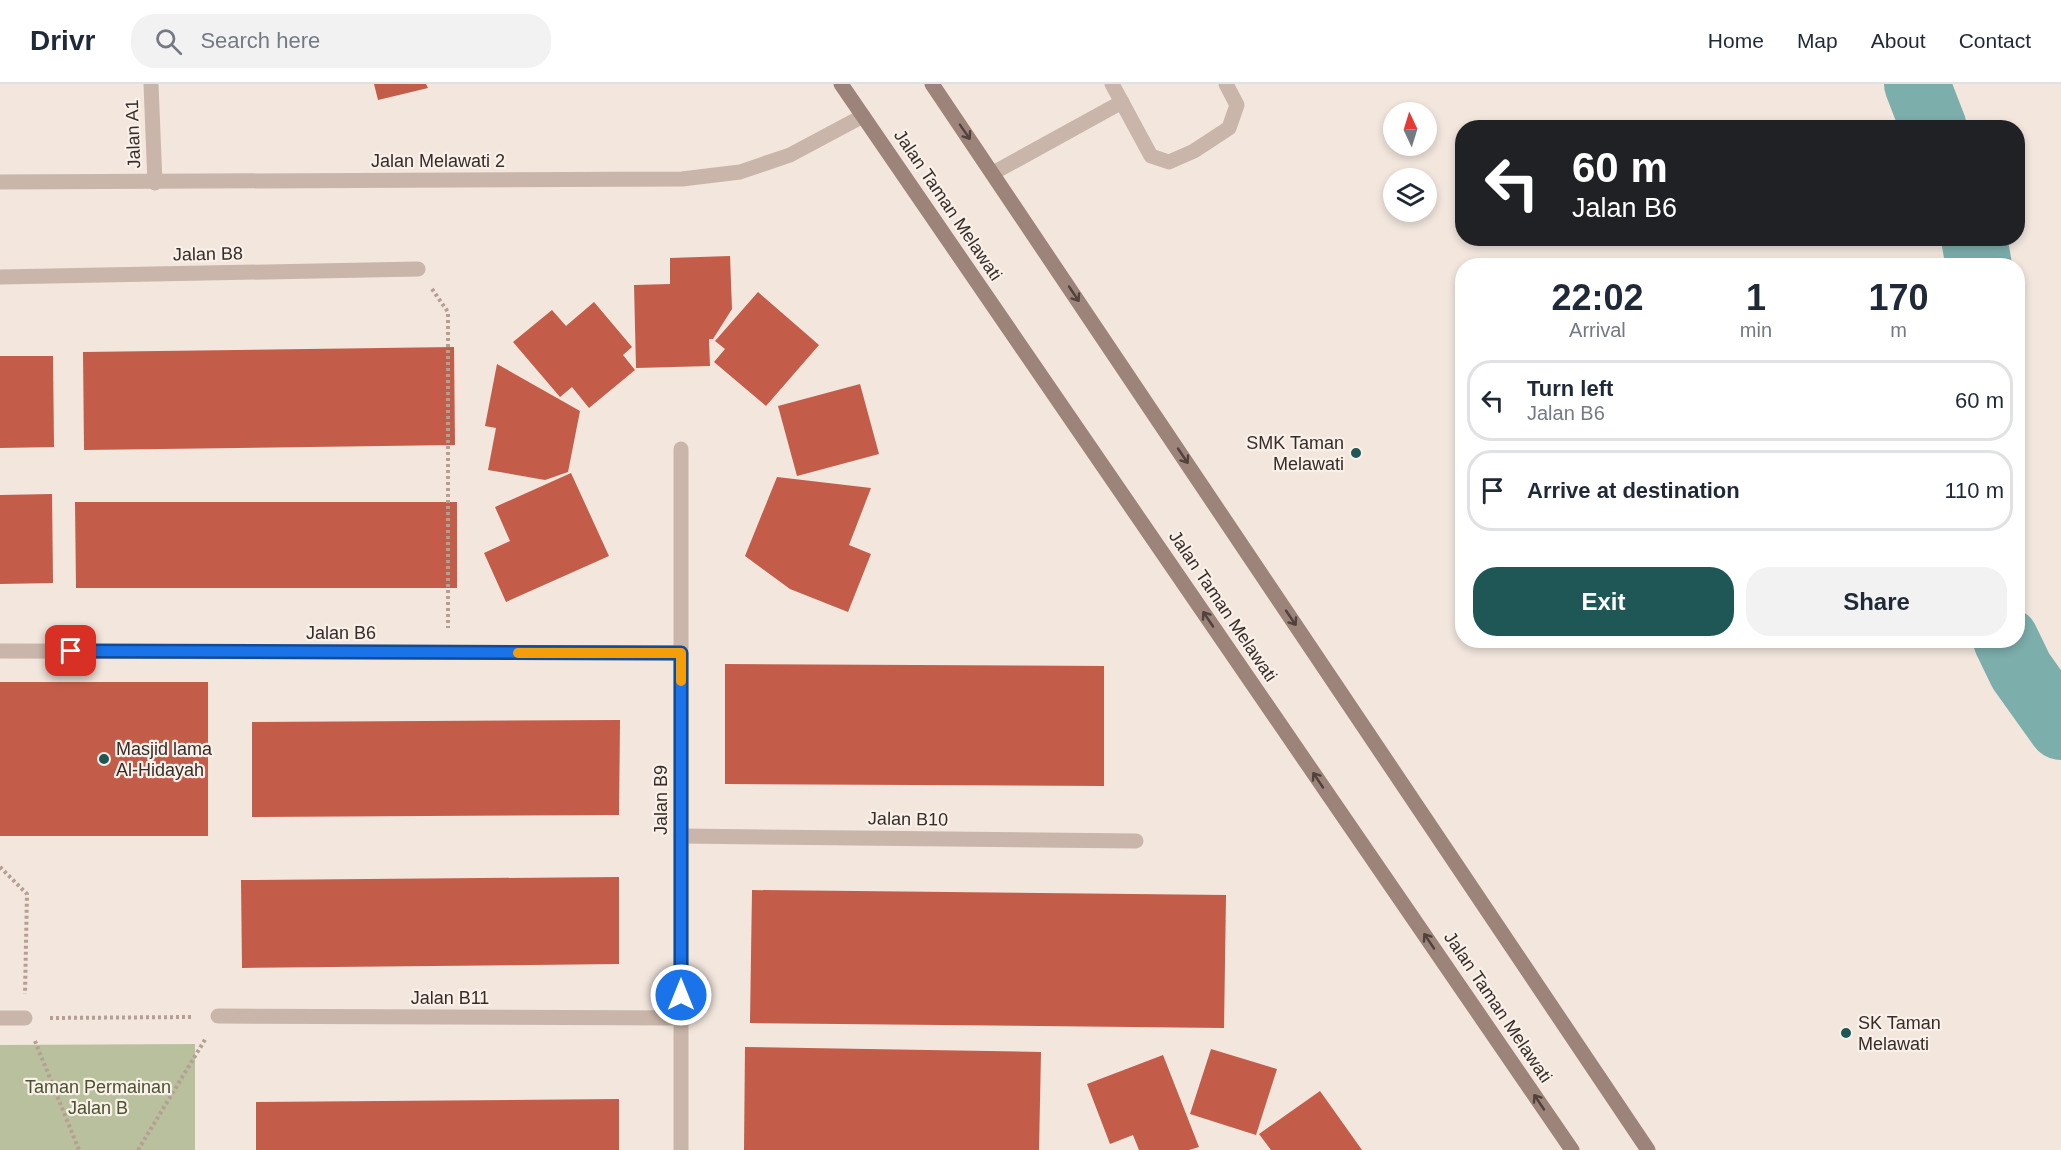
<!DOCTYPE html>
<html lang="en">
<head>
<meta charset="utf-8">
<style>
  body { margin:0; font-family:Helvetica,sans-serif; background:#f2f2f3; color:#1f2937; height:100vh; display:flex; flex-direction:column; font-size:22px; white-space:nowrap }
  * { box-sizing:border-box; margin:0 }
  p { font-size:20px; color:#747a83 }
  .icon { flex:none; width:33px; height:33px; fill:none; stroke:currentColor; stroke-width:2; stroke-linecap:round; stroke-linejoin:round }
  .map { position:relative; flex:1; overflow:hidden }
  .panel { position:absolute; left:1455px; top:174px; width:570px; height:390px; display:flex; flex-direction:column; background:#fff; border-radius:24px; box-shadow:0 3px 9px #0003 }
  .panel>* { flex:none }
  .top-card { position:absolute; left:1455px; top:36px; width:570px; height:126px; border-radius:24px; box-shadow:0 3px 9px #0003; background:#202124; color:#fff; overflow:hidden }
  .needle { width:39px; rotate:356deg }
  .buttons { position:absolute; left:1383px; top:18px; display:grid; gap:12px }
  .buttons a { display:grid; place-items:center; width:54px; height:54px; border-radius:50%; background:#fff; box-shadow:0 3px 9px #0003; font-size:30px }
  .pin { position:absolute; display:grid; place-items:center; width:51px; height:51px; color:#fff; margin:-26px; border-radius:12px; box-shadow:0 3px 9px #0006 }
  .me { position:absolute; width:66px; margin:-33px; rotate:0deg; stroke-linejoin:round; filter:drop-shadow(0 0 4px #0008) }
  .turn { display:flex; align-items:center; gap:21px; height:126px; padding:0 18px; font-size:27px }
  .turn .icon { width:78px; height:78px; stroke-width:2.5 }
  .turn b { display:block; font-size:42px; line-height:51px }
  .eta { display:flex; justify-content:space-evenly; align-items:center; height:102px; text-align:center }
  .eta b { font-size:36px; font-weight:600; line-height:42px }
  .cta { display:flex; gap:12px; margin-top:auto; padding:12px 18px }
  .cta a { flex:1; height:69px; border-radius:24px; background:#1f5756; color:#fff; font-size:24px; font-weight:600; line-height:69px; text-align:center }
  .cta a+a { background:#f2f2f3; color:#1f2937 }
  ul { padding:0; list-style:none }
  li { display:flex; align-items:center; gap:18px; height:81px; margin:0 12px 9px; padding:0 6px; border:3px solid #e0e1e3; border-radius:24px }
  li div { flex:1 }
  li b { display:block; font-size:22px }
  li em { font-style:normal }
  header { display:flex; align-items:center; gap:36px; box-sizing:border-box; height:84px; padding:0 30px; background:#fff; border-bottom:2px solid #e0e1e3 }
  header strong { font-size:28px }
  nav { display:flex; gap:33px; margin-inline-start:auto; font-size:21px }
  .search { width:420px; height:54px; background:#f2f2f3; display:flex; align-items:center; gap:15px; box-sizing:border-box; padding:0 21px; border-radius:24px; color:#747a83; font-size:22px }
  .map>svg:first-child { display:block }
</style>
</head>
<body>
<header>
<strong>Drivr</strong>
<div class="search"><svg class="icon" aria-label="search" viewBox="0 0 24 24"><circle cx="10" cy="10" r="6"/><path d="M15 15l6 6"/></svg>Search here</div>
<nav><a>Home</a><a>Map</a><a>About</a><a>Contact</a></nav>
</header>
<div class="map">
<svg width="2061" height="1066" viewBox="0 0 2061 1066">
  <rect width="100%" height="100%" fill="#f2e6dd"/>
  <polygon fill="#b8c09d" points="195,960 195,1066 0,1066 0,961"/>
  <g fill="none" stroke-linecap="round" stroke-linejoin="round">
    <g stroke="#7caeac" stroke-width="66">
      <polyline points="1917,0 1934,44"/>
      <polyline points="1974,154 1979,182"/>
      <polyline points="2006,556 2021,587 2061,643"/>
    </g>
  </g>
  <g fill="#c35c49">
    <polygon points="374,0 426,0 428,4 378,16"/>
    <polygon points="730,172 732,225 713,255 709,255 710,282 636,284 634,201 670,200 670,174"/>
    <polygon points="758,208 819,261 766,322 714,278 725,265 715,257"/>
    <polygon points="594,218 632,263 623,271 635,286 589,324 572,303 560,313 513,258 552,226 566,242"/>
    <polygon points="454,263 455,361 84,366 83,268"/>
    <polygon points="0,272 53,272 54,363 0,364"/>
    <polygon points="497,280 580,327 568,388 545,396 488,386 496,344 485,342"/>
    <polygon points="860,300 879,370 797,392 778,322"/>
    <polygon points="571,389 609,472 506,518 484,469 510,457 495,423"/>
    <polygon points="777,393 871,404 849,461 871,470 848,528 790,505 745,472"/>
    <polygon points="52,410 53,499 0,500 0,411"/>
    <polygon points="75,418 457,418 457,504 76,504"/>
    <polygon points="725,580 1104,582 1104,702 725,700"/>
    <rect x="0" y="598" width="208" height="154"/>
    <polygon points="620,636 619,731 252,733 252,638"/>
    <polygon points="619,793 619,880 242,884 241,796"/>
    <polygon points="752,806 1226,811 1224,944 750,939"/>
    <polygon points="745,963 1041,968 1039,1066 744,1066"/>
    <polygon points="1211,965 1277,985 1256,1051 1190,1030"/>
    <polygon points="1163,971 1199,1063 1189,1066 1139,1066 1133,1051 1110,1060 1087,1000"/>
    <polygon points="1320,1007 1362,1066 1271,1066 1259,1050"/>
    <polygon points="619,1015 619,1066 256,1066 256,1018"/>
  </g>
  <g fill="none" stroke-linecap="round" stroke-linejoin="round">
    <g stroke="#b59f93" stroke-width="4" stroke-dasharray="3 3" stroke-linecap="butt">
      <polyline points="432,205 448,228 448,544"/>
      <polyline points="0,783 27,810 25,910"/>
      <polyline points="50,934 192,933"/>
      <polyline points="35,957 79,1066"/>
      <polyline points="138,1066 206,954"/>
    </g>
    <g stroke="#c9b5a9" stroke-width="15">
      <polyline points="1112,0 1151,72 1169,78 1194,67 1229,44 1237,21 1226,0"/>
      <polyline points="993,89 1122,18"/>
    </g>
    <g stroke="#c9b5a9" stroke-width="15">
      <polyline points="151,0 155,99"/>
      <polyline points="0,98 682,95 740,88 790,71 863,32"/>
      <polyline points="0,193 418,185"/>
      <polyline points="0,567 681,569"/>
      <polyline points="681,752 1136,757"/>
      <polyline points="218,932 681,934"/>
      <polyline points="0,934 25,934"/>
      <polyline points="681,1066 681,365"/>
    </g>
    <g stroke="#9d847a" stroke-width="15">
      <polyline points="841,0 1572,1066"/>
      <polyline points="932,0 1648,1066"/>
    </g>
  </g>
  <defs><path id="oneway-shaft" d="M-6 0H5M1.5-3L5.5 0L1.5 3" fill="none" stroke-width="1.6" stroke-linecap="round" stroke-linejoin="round" transform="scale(1.5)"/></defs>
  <g stroke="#50423c">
    <use href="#oneway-shaft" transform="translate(965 48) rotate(55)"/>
    <use href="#oneway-shaft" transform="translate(1074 210) rotate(56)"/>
    <use href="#oneway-shaft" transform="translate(1183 372) rotate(56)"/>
    <use href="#oneway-shaft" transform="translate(1291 534) rotate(56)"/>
    <use href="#oneway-shaft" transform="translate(1208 535) rotate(-124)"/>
    <use href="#oneway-shaft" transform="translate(1318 696) rotate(-124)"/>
    <use href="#oneway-shaft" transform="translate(1429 857) rotate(-124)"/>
    <use href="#oneway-shaft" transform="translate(1539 1018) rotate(-124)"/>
  </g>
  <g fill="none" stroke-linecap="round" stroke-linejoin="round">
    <g stroke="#114b97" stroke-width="15">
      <polyline id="route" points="71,567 681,569 681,911"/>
    </g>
    <use href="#route" stroke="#1a73e8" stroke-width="10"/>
    <polyline stroke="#f59e0b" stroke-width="10" points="518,569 681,569 681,597"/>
  </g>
  <g fill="#1f5756" stroke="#f9f0e9" stroke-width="2">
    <circle cx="1356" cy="369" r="6"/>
    <circle cx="104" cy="675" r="6"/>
    <circle cx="1846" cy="949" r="6"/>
  </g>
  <g text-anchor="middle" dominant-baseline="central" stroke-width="4.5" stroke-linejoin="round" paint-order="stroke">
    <g font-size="18" fill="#372c28" stroke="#f9f0e9">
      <text transform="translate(133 50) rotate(-92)">Jalan A1</text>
      <text x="438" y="77">Jalan Melawati 2</text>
      <text transform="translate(948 121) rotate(56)">Jalan Taman Melawati</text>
      <text transform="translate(208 170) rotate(-1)">Jalan B8</text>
      <text transform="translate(1223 522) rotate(56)">Jalan Taman Melawati</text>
      <text x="341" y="549">Jalan B6</text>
      <text transform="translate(661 716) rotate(-90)">Jalan B9</text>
      <text transform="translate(908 735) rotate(1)">Jalan B10</text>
      <text x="450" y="914">Jalan B11</text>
      <text transform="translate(1498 923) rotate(56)">Jalan Taman Melawati</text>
    </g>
    <g font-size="18" fill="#372c28" stroke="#f9f0e9" text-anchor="start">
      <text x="1344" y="359" text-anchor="end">SMK Taman<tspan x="1344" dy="21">Melawati</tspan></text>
      <text x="116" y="665">Masjid lama<tspan x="116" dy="21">Al-Hidayah</tspan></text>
      <text x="1858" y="939">SK Taman<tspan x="1858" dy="21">Melawati</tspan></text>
    </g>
    <g font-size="18" fill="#49542d" stroke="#f9f0e9">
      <text x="98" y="1003">Taman Permainan<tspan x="98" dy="21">Jalan B</tspan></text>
    </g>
  </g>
</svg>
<div class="buttons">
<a><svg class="needle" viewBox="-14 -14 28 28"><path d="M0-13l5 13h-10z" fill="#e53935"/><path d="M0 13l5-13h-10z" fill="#747a83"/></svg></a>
<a><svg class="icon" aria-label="layers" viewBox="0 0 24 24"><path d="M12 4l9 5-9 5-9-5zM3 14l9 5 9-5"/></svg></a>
</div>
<div class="pin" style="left:71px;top:567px;background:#d93025"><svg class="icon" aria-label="arrive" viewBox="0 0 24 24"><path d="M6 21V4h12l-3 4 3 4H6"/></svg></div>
<svg class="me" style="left:681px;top:911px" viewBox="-20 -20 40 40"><circle r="17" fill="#1a73e8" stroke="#fff" stroke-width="3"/><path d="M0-11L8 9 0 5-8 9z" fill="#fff"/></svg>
<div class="top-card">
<div class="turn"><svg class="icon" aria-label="left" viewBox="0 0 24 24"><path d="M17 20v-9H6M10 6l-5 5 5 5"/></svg><div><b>60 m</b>Jalan B6</div></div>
</div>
<section class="panel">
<div class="eta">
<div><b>22:02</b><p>Arrival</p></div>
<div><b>1</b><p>min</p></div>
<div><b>170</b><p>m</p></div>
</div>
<ul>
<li><svg class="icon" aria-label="left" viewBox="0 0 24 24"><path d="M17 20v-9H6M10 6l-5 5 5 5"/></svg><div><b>Turn left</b><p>Jalan B6</p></div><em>60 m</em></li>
<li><svg class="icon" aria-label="arrive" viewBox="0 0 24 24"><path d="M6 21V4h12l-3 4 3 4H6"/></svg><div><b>Arrive at destination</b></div><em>110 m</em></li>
</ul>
<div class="cta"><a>Exit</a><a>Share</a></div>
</section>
</div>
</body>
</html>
